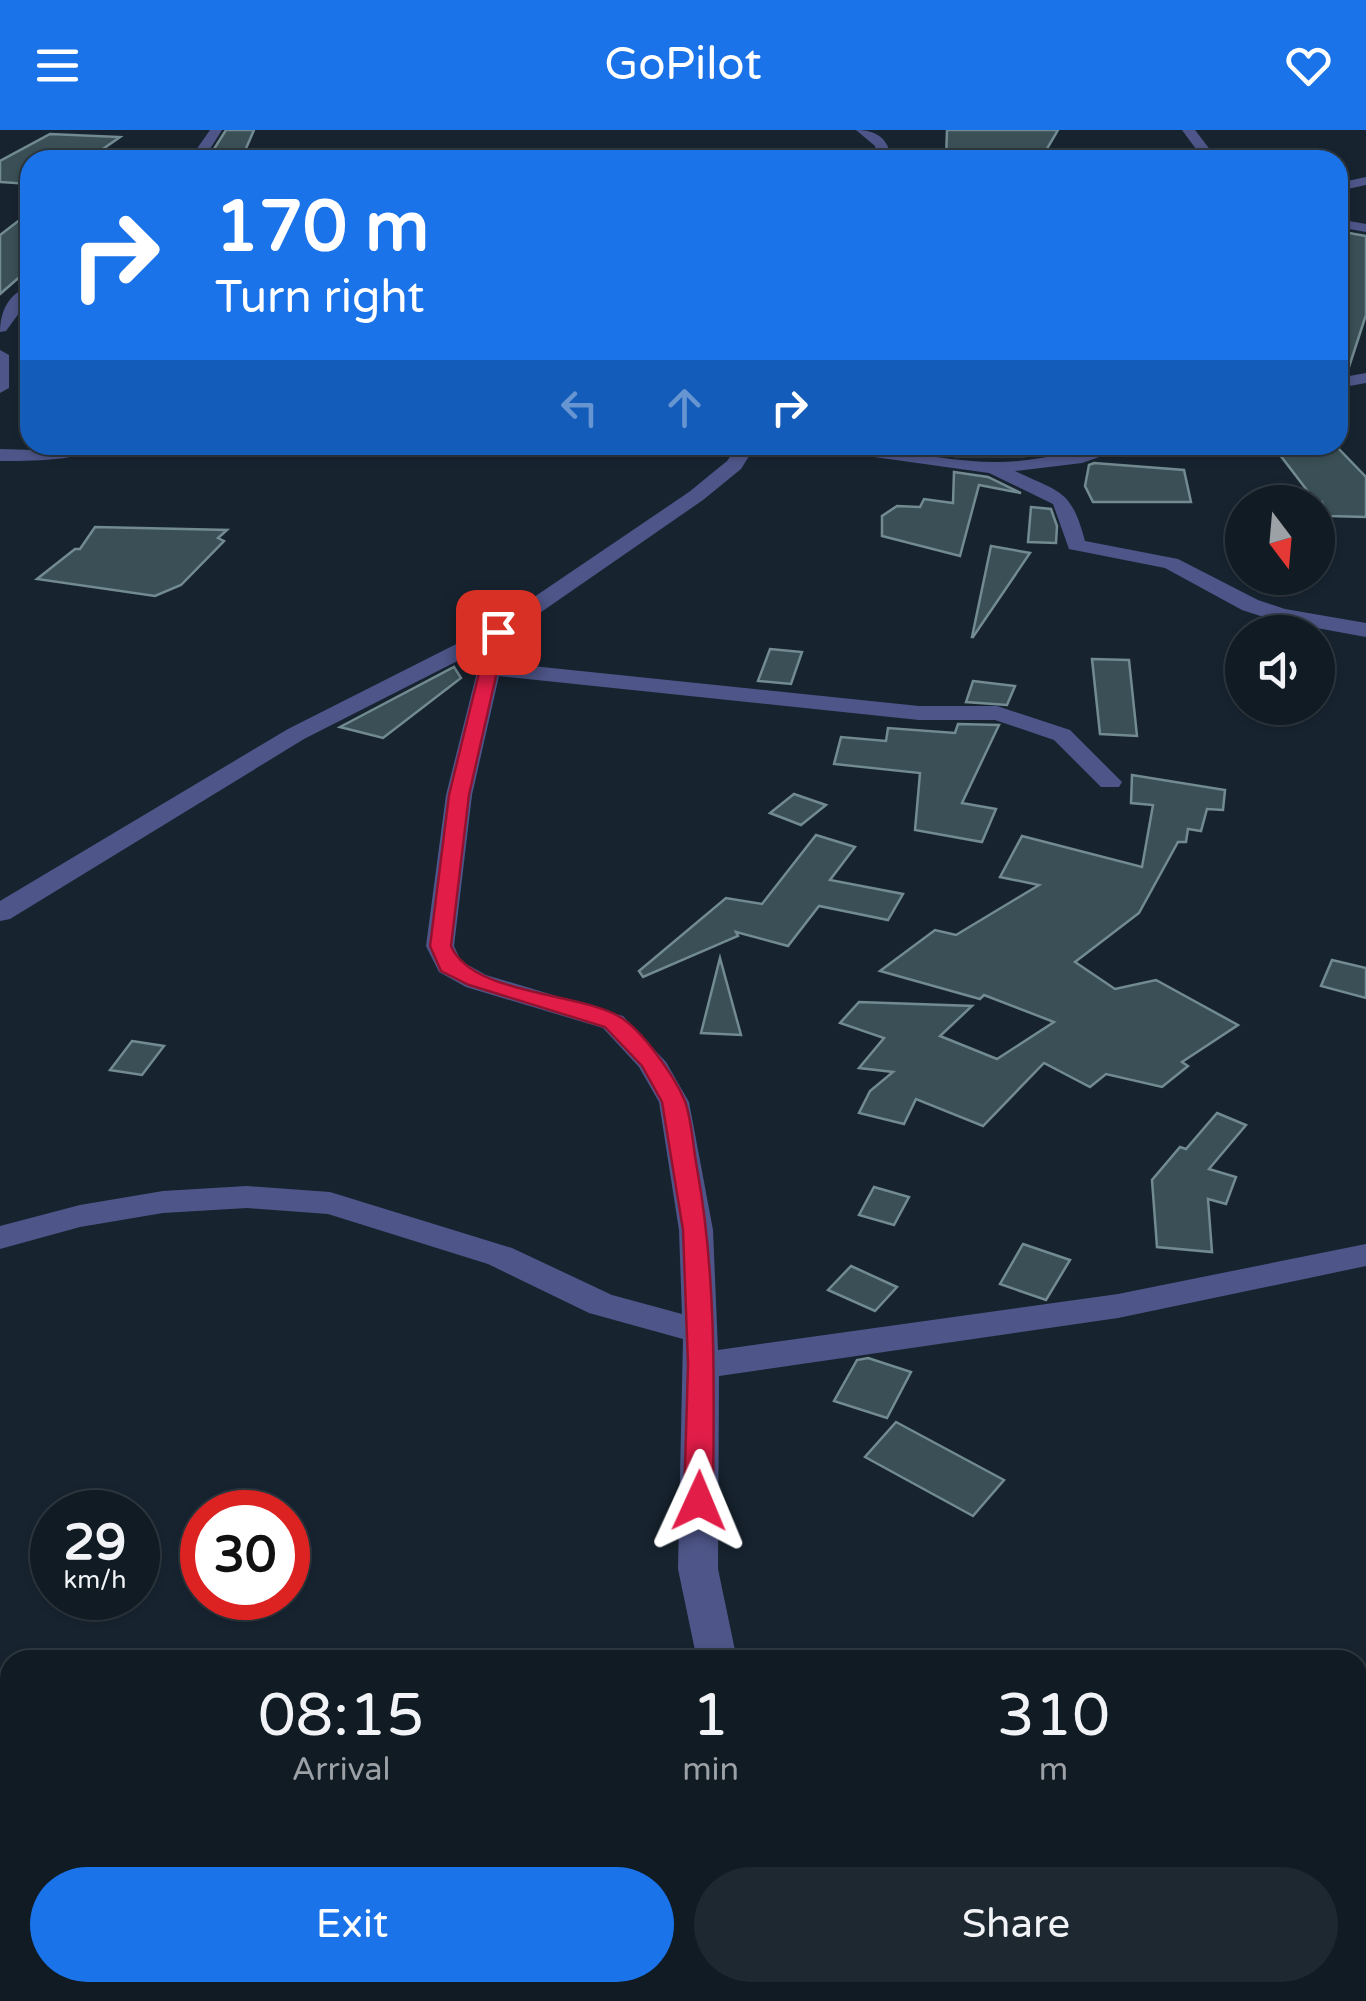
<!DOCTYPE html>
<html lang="en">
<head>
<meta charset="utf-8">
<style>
  body { margin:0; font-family:"Varela Round",sans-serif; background:#1e2831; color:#f1f3f6; height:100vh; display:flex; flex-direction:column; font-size:38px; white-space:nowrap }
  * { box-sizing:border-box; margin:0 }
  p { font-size:32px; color:#9ca1a6 }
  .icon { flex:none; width:55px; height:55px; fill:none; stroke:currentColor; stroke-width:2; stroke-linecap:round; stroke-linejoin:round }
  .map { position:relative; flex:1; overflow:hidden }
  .side { position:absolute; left:0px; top:1520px; width:1368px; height:352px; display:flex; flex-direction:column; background:#111b24; border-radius:30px 30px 0 0; box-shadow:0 2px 8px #0004,0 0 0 2px #303941 }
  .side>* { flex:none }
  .banner { position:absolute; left:20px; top:20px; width:1328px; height:305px; border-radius:30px; box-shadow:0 2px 8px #0004,0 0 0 2px #303941; background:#1a73e8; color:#fff; overflow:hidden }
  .needle { width:65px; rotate:164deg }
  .controls { position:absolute; left:1225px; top:355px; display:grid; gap:20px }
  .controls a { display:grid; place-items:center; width:110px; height:110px; border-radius:50%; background:#111b24; box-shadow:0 2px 8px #0004,0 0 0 2px #303941; font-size:50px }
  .speed { position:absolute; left:30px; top:1360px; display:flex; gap:20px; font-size:50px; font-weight:700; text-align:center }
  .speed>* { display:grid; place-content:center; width:130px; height:130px; border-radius:50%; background:#111b24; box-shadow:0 2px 8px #0004,0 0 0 2px #303941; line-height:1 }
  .speed small { font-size:25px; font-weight:400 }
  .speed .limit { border:15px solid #d22; background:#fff; color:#111 }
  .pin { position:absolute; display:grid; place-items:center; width:85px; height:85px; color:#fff; margin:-42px; border-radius:20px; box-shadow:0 5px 15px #0006 }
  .me { position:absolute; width:110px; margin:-55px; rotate:1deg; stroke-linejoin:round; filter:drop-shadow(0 0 8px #0008) }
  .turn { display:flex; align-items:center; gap:35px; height:210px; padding:0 30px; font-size:45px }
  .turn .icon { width:130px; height:130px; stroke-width:2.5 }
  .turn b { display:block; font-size:70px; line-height:85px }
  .lanes { display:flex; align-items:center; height:95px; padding:0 30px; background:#0003; justify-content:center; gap:50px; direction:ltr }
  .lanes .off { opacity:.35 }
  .eta { display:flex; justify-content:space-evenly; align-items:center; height:170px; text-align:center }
  .eta b { font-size:60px; font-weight:600; line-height:70px }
  .action { display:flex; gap:20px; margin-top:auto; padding:20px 30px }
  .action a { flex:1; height:115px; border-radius:60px; background:#1a73e8; color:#fff; font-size:40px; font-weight:600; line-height:115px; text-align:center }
  .action a+a { background:#1e2831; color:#f1f3f6 }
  header { display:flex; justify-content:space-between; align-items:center; height:130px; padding:0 30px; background:#1a73e8; color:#fff; font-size:45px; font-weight:600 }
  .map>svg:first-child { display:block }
</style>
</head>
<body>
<header><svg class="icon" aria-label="menu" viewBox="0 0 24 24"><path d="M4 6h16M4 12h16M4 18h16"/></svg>GoPilot<svg class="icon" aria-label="heart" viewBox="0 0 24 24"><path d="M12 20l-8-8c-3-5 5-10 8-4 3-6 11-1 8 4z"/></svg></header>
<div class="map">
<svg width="1366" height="1871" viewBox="0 0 1366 1871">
  <rect width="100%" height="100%" fill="#172430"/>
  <g fill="#3a5056" stroke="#728a91" stroke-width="2.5">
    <polygon points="226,0 254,0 241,30 207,30"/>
    <polygon points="947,0 1058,0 1041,29 946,30"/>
    <polygon points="50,4 120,7 87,30 30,30 30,54 0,52 0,31"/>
    <polygon points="30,82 30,138 0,164 0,105"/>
    <polygon points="1338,101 1366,106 1366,185 1347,243 1338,244"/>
    <polygon points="955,315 1023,315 1024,326 955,326"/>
    <polygon points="1337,317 1366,347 1366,387 1329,386 1322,372 1316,372 1277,321"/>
    <polygon points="1094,333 1184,340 1191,372 1093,372 1085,356 1089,335"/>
    <polygon points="954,342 988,347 1021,363 979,355 960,426 882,406 882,386 897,376 920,377 924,369 953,373"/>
    <polygon points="1031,377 1051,379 1057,396 1056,413 1028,412"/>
    <polygon points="95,397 227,400 218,408 224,411 181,455 155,466 37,449 75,419 80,419"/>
    <polygon points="991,416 1030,423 973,507 972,507"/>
    <polygon points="770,519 802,522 791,554 758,551"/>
    <polygon points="1092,529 1129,530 1137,606 1100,604"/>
    <polygon points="454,537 461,548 383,608 340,597"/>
    <polygon points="973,551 1015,556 1007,575 966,572"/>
    <polygon points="958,594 999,595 962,673 996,679 982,712 915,700 920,643 834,634 841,607 886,611 888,598 955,603"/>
    <polygon points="1132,645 1225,660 1223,680 1207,679 1201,701 1188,699 1186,712 1178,712 1139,783 1075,832 1115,859 1156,850 1238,895 1182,932 1188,936 1162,957 1106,944 1090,957 1044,933 983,996 916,969 904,994 859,983 870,961 893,942 859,938 884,908 840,893 859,872 972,876 940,906 997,929 1054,892 984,865 980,869 880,841 935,800 956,805 1039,755 1000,747 1022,706 1142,737 1153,675 1131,673"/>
    <polygon points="794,664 826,675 801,695 770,683"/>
    <polygon points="816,705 855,717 830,750 903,764 888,790 819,776 788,816 736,802 738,806 643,847 639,841 726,768 762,774"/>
    <polygon points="720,828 741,905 701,903"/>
    <polygon points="1332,830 1366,838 1366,868 1321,856"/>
    <polygon points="132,911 164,916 142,945 110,940"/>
    <polygon points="1217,983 1246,995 1209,1039 1236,1047 1226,1074 1208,1069 1212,1122 1157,1117 1152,1050 1180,1017 1186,1019"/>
    <polygon points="874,1057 909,1067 894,1095 859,1085"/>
    <polygon points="1023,1114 1070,1130 1046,1170 1000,1154"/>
    <polygon points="851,1136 897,1157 875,1181 828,1160"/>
    <polygon points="868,1228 911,1242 887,1288 834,1271 857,1230"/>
    <polygon points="896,1292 1004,1350 973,1386 865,1327"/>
  </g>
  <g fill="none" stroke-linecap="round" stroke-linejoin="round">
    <g fill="#4e5689" fill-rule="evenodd">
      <polygon points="210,0 222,0 203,30 189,30"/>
      <path d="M856,0C872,0 885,5 890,22L885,30H871L876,22L875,16Z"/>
      <polygon points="1182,0 1195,0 1218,30 1204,30"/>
      <polygon points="1366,47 1366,55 1338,61 1338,53"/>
      <polygon points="1338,89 1366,94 1366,102 1338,97"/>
      <path d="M30,156V168L6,201L0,202C0,181 9,163 30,156Z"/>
      <polygon points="0,220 9,225 9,258 0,263"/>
      <polygon points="1366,243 1366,253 1338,258 1338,248"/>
      <path d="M65,315H106C85,331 27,331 0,331V319L34,320Z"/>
      <polygon points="738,315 756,315 741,339 703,370 508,505 502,533 919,576 997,576 1070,600 1122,652 1119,657 1101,657 1054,610 995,590 919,590 499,546 472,665 454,816 461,831 486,845 623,886 666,932 689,972 713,1100 718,1220 1118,1164 1366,1114 1366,1136 1118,1188 719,1246 718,1439 737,1530 697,1530 678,1439 683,1209 589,1183 488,1134 328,1084 247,1078 163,1083 80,1097 0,1119 0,1096 80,1075 163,1061 247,1056 330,1062 512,1118 612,1165 682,1184 679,1100 659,972 639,937 603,898 466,857 439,842 426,816 446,665 483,518 304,609 10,789 0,791 0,771 288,599 490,497 689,362 727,331"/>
      <path d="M822,315C882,315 937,331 993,332C1041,333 1087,315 1133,315L1082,333L1015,341C1061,363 1071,359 1085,411L1178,429L1258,470L1285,479L1366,493V507L1273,490L1242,480L1165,438L1069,419L1053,374L989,343L831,321Z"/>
      <polygon points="757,1862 804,1862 805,1871 757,1871"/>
    </g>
  </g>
  <path fill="#e11d48" stroke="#92132f" stroke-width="2.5" d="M498,497L506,502L469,665L451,816C472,865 579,862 620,887C643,901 675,947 685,971C692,991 693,1017 697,1038C717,1148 714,1260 713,1371L709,1379L699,1382L689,1379L684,1371L688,1235L683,1100L662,972L642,936L605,897L469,855L441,841L430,816L449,665L489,502Z"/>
</svg>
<div class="controls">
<a><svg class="needle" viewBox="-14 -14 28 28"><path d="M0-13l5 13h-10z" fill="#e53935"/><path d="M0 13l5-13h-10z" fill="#9ca1a6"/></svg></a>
<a><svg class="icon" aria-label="sound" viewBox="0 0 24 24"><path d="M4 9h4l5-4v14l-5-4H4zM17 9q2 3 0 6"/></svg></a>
</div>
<div class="speed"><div>29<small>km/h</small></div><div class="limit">30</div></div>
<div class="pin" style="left:498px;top:502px;background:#d93025"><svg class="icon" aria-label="arrive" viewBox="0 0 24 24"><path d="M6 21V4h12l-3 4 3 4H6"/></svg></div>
<svg class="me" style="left:699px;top:1371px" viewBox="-20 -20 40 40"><path d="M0-17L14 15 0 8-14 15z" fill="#e11d48" stroke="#fff" stroke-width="4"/></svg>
<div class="banner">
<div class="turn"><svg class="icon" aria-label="right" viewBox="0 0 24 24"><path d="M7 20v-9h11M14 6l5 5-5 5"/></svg><div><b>170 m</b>Turn right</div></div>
<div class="lanes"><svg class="icon off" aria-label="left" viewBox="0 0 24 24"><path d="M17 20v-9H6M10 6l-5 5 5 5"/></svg><svg class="icon off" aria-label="ahead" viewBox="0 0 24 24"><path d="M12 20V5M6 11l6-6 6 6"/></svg><svg class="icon" aria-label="right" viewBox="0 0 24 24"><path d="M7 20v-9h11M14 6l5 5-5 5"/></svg></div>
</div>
<section class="side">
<div class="eta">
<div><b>08:15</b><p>Arrival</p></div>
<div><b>1</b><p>min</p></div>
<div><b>310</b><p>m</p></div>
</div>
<div class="action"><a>Exit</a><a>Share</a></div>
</section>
</div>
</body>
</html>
